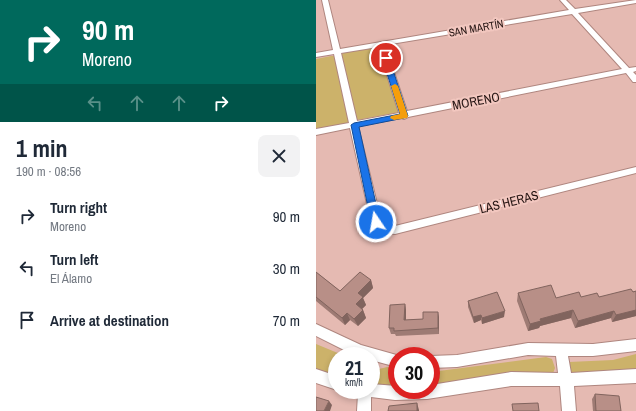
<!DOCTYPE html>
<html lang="en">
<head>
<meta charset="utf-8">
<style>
  body { margin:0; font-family:"Archivo Narrow",sans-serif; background:#f2f2f3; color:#1f2937; height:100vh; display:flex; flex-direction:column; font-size:15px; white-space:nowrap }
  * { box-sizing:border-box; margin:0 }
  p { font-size:13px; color:#747a83 }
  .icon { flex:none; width:22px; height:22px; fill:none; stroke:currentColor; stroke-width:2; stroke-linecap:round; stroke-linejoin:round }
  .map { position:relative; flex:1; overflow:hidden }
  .drawer { display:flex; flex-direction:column; background:#fff; width:316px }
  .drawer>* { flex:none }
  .hud { background:#00695c; color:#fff; overflow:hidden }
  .speed { position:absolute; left:12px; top:347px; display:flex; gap:8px; font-size:20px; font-weight:700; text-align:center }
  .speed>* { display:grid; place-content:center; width:52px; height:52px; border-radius:50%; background:#fff; box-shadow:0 2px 6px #0003; line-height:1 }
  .speed small { font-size:10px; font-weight:400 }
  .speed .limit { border:6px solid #d22; background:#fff; color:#111 }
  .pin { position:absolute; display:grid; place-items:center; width:34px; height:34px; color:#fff; margin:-17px; border:2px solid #fff; border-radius:50%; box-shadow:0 1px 4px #0007 }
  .me { position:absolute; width:44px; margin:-22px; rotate:348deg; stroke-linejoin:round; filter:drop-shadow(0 0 3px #0008) }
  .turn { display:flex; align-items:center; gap:14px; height:84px; padding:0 16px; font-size:18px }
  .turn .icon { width:52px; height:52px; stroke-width:2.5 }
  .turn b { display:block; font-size:28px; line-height:34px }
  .lanes { display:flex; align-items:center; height:38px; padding:0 16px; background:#0003; justify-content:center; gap:20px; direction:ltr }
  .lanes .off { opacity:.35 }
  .round { display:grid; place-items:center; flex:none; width:42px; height:42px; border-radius:8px; background:#f2f2f3 }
  .headline { display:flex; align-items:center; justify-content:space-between; height:68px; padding:0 16px }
  h1 { font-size:24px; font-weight:800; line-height:30px }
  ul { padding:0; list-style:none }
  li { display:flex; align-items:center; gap:12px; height:52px; padding:0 16px }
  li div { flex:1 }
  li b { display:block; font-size:15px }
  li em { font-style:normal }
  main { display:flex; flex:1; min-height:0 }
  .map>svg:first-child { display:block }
</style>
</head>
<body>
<main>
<section class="drawer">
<div class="hud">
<div class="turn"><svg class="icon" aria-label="right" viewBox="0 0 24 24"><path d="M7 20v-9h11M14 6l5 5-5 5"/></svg><div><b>90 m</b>Moreno</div></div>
<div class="lanes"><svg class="icon off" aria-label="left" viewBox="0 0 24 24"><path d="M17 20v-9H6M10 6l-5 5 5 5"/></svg><svg class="icon off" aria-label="ahead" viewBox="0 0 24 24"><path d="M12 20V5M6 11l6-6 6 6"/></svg><svg class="icon off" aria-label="ahead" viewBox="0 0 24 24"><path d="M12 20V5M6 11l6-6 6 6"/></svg><svg class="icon" aria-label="right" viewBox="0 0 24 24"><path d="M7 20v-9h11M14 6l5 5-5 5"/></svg></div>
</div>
<div class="headline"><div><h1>1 min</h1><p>190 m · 08:56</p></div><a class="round"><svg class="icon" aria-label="close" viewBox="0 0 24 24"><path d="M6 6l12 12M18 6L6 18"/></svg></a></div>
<ul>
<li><svg class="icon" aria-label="right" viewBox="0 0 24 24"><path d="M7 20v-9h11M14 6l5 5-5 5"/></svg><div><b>Turn right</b><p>Moreno</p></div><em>90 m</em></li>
<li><svg class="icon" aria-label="left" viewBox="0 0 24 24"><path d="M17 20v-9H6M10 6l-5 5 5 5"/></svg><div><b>Turn left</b><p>El Álamo</p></div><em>30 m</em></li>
<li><svg class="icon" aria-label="arrive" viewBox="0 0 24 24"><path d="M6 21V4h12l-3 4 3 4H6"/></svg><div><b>Arrive at destination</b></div><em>70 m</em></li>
</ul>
</section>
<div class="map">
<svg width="320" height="411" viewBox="0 0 320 411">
  <rect width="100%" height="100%" fill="#e5bab2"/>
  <g fill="#ccb26a">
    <polygon points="62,47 64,47 84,112 41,120 39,118 25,54 27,53"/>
    <polygon points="15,56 19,56 33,121 30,124 0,130 0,59"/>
    <polygon points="0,344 29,356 21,356 21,382 0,375"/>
    <polygon points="320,354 320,374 255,373 253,362 297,360"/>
    <polygon points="230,357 236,359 239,368 236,376 115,388 115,372"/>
    <polygon points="71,367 81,369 81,389 57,385 56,377 59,370"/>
  </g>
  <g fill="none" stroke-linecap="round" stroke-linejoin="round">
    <g stroke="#af867f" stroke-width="2">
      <g id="street">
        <path d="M6,0H12L24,49L253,10L244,0H250L259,9L320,0V3L262,13L313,68L320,67V71L317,72L320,75V82H317L310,73L92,117L88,119L85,118L42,126L65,220L70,225L79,226L320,167V173L79,234L63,232L55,222L34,128L0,135V129L33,123L18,54L0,57V53L17,50ZM256,14L306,69L91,111L69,45ZM62,47L83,113L41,121L25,53Z"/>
        <polygon points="0,324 45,345 84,356 81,356 81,367 55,360 55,356 40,356 0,336"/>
        <polygon points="320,339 320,351 277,356 252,356 255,373 320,369 320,383 258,386 260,411 246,411 244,386 195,386 111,399 79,400 55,397 55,411 41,411 42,394 40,390 55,390 55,384 81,386 81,390 115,390 115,385 195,372 242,373 240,356 212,355 141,367 115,368 115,356 141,355 212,343 277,344"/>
        <polygon points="0,369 21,376 21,390 0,383"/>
      </g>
    </g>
    <use href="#street" fill="#fff" fill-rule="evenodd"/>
  </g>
  <g fill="#9e7b74">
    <polygon points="0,272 24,291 55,280 57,288 47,298 50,305 46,309 47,310 50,318 42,326 34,320 29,325 0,301"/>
    <polygon points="320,291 320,316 296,322 295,318 259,328 255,318 224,326 223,328 212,331 201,301 202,293 240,298 283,297"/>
    <polygon points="152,301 188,317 166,324 165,320 158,323 152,307"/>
    <polygon points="89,304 90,310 90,320 107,319 122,312 123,334 80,336 79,334 75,334 73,328"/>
    <polygon points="279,394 305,411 277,411 276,399"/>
  </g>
  <g fill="#81645e">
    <polygon points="55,280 57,288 47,298 50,305 43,312 40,304 42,293"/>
    <polygon points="89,304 90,310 90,325 88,320"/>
    <polygon points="47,310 50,318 42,326 38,319"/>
    <polygon points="257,310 255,318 224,326 223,328 212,331 214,324 224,319"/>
    <polygon points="320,310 320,316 296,322 300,315"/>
    <polygon points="189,311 188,317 166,324 166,318"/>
    <polygon points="298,311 295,318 259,328 262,321"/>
    <polygon points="122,312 123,317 123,334 122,328"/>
    <polygon points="31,313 34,320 29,325 26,318"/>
    <polygon points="165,315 165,320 158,323 157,317"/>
    <polygon points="13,401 16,405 14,411 8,411"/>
    <polygon points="101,403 103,410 103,411 101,411"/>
  </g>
  <g fill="#b88f87" stroke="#81645e">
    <polygon points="0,272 24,291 44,272 55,280 42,293 47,297 40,304 47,310 38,319 31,313 26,318 0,297"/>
    <polygon points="235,285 240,298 263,292 265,297 281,293 283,297 315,289 317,292 320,291 320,310 300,315 298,311 262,321 257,310 224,319 225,321 214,324 202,293"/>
    <polygon points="181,292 189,311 166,318 165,315 157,317 152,301"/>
    <polygon points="89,304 88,320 107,319 107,312 122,312 122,328 78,331 78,328 73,328 74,305"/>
    <polygon points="279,394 303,396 305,411 280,411"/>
    <polygon points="0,397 13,401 8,411 0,411"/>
    <polygon points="101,403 101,411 72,411 73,406"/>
    <polygon points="222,403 223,411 197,411 196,404"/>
  </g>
  <polygon fill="#1a73e8" stroke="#114b97" points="70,56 73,58 92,116 88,118 43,127 64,222 63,225 56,225 55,222 35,125 38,123 84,114 66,58"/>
  <polygon fill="#f59e0b" points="79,84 82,86 92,116 91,118 78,120 74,118 75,116 84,114 75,86"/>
  <g text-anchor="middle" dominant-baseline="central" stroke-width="4" stroke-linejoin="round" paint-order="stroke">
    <g font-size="11" fill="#251513" stroke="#f2c7bf">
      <text transform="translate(160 28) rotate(-10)">SAN MARTÍN</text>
    </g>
    <g font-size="13" fill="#251513" stroke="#f2c7bf">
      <text transform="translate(160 101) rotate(-11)">MORENO</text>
      <text transform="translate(193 202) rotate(-14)">LAS HERAS</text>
    </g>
  </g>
</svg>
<div class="speed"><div>21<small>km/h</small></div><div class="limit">30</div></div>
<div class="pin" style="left:70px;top:58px;background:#d93025"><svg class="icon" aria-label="arrive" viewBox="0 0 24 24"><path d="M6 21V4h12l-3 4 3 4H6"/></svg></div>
<svg class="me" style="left:60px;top:222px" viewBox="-20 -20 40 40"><circle r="17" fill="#1a73e8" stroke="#fff" stroke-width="3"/><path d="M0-11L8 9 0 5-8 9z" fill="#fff"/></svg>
</div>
</main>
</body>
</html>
